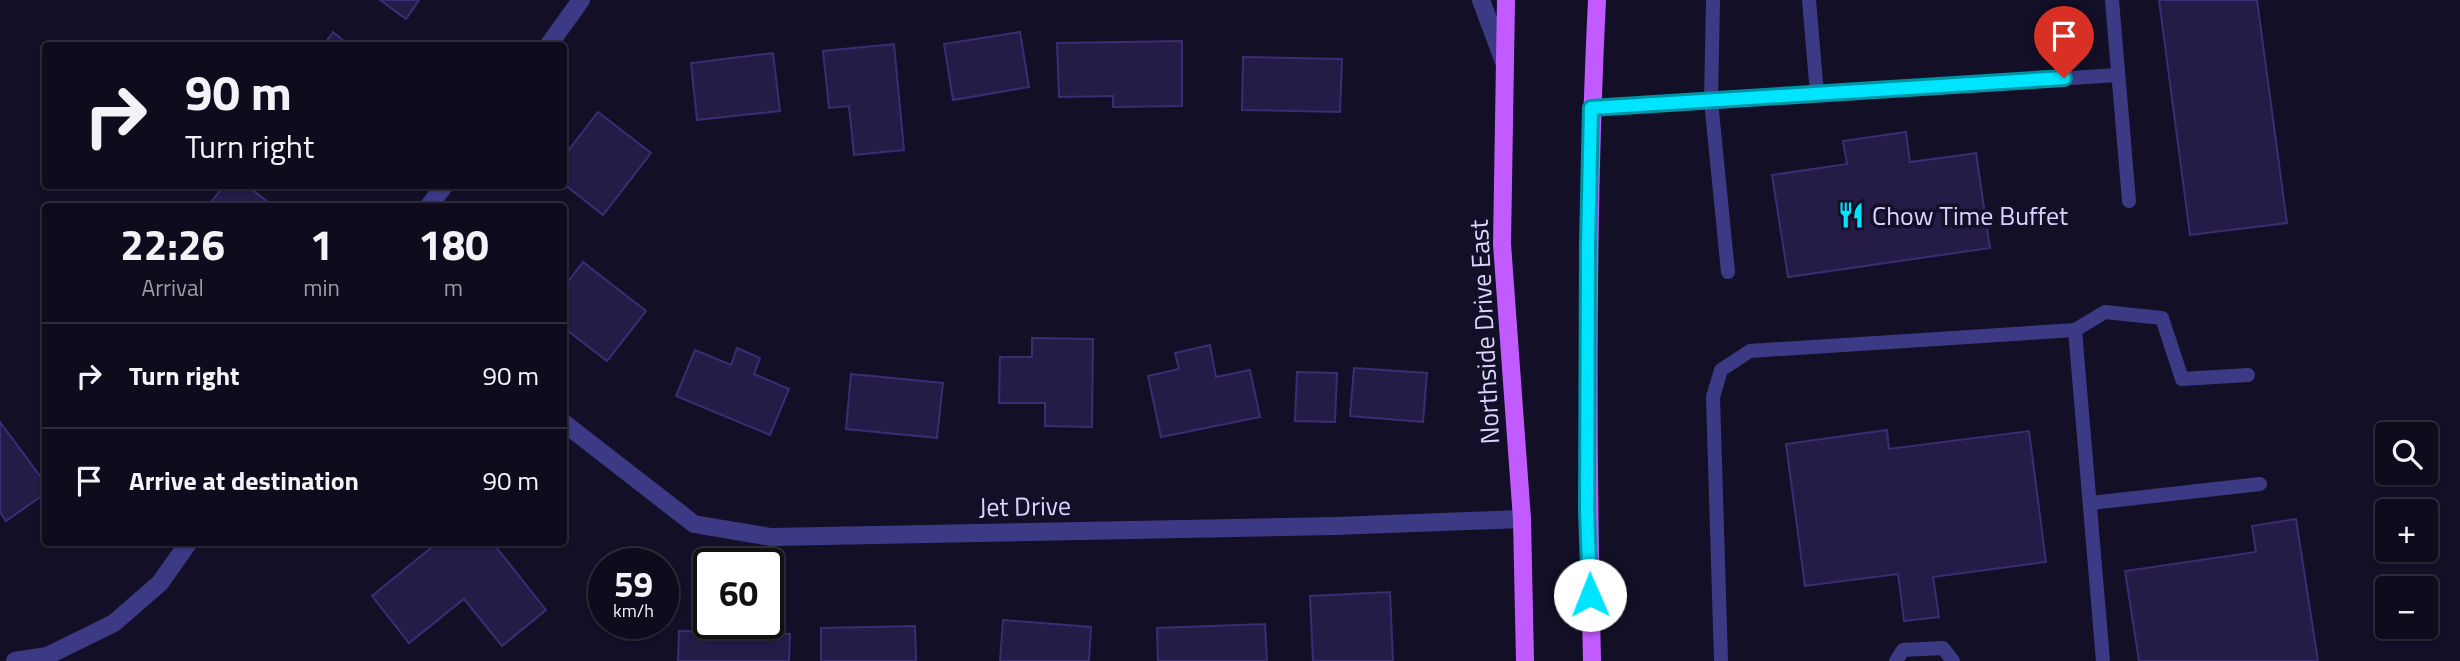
<!DOCTYPE html>
<html lang="en">
<head>
<meta charset="utf-8">
<style>
  body { margin:0; font-family:"Titillium Web",sans-serif; background:#1c1929; color:#f1f3f6; height:100vh; display:flex; flex-direction:column; font-size:26px; white-space:nowrap }
  * { box-sizing:border-box; margin:0 }
  p { font-size:23px; color:#9b9ba3 }
  .icon { flex:none; width:38px; height:38px; fill:none; stroke:currentColor; stroke-width:2; stroke-linecap:round; stroke-linejoin:round }
  .map { position:relative; flex:1; overflow:hidden }
  .panel { position:absolute; left:42px; top:203px; width:525px; height:343px; display:flex; flex-direction:column; background:#0e0b1c; border-radius:7px; box-shadow:0 2px 5px #0004,0 0 0 2px #2e2b3b }
  .panel>* { flex:none }
  .top-card { position:absolute; left:42px; top:42px; width:525px; height:147px; border-radius:7px; box-shadow:0 2px 5px #0004,0 0 0 2px #2e2b3b; background:#0e0b1c; color:#f1f3f6; overflow:hidden }
  .controls { position:absolute; left:2375px; top:422px; display:grid; gap:14px }
  .controls a { display:grid; place-items:center; width:63px; height:63px; border-radius:7px; background:#0e0b1c; box-shadow:0 2px 5px #0004,0 0 0 2px #2e2b3b; font-size:35px }
  .speed { position:absolute; left:588px; top:548px; display:flex; gap:14px; font-size:35px; font-weight:700; text-align:center }
  .speed>* { display:grid; place-content:center; width:91px; height:91px; border-radius:50%; background:#0e0b1c; box-shadow:0 2px 5px #0004,0 0 0 2px #2e2b3b; line-height:1 }
  .speed small { font-size:18px; font-weight:400 }
  .speed .limit { border:4px solid #111; border-radius:10px; background:#fff; color:#111 }
  .pin { position:absolute; display:grid; place-items:center; width:60px; height:60px; color:#fff; margin:-72px -30px; border-radius:50% 50% 50% 0; rotate:-45deg; box-shadow:0 0 7px #0007 }
  .pin .icon { rotate:45deg }
  .me { position:absolute; width:77px; margin:-38px; rotate:359deg; stroke-linejoin:round; filter:drop-shadow(0 0 5px #0008) }
  .turn { display:flex; align-items:center; gap:24px; height:147px; padding:0 28px; font-size:32px }
  .turn .icon { width:91px; height:91px; stroke-width:2.5 }
  .turn b { display:block; font-size:49px; line-height:60px }
  .eta { display:flex; justify-content:space-evenly; align-items:center; height:119px; text-align:center }
  .eta b { font-size:42px; font-weight:700; line-height:49px }
  ul { padding:0; list-style:none }
  li { display:flex; align-items:center; gap:21px; height:105px; padding:0 28px; border-top:2px solid #2e2b3b }
  li div { flex:1 }
  li b { display:block; font-size:26px }
  li em { font-style:normal }
  .map>svg:first-child { display:block }
</style>
</head>
<body>
<div class="map">
<svg width="2460" height="661" viewBox="0 0 2460 661">
  <rect width="100%" height="100%" fill="#130f26"/>
  <g fill="#241b47" stroke="#3b2d73" stroke-width="2">
    <polygon points="380,0 419,0 406,19"/>
    <polygon points="2159,0 2257,0 2287,223 2190,235"/>
    <polygon points="333,32 350,46 323,46"/>
    <polygon points="1020,32 1029,87 953,100 944,44"/>
    <polygon points="1182,41 1182,106 1113,107 1113,96 1059,97 1057,43"/>
    <polygon points="894,44 904,150 854,155 849,106 829,108 823,51"/>
    <polygon points="773,53 780,111 697,120 691,63"/>
    <polygon points="1243,57 1342,59 1340,112 1242,110"/>
    <polygon points="598,112 651,153 603,215 564,184 564,156"/>
    <polygon points="1906,132 1910,162 1976,153 1990,248 1788,277 1772,175 1847,164 1843,141"/>
    <polygon points="224,186 247,186 272,205 208,206"/>
    <polygon points="583,262 646,311 607,361 564,328 564,287"/>
    <polygon points="1032,338 1093,339 1092,427 1045,426 1045,403 999,403 1000,357 1032,357"/>
    <polygon points="1210,345 1216,377 1250,370 1260,417 1161,437 1148,376 1179,369 1175,353"/>
    <polygon points="737,348 760,358 754,374 789,389 770,435 676,396 695,350 731,365"/>
    <polygon points="1354,368 1427,373 1423,422 1350,416"/>
    <polygon points="1297,372 1337,373 1335,422 1295,421"/>
    <polygon points="851,374 943,383 937,438 846,429"/>
    <polygon points="0,422 46,484 46,493 6,521 0,512"/>
    <polygon points="1887,430 1889,449 2029,431 2046,562 1933,577 1939,617 1904,621 1898,574 1805,586 1786,444"/>
    <polygon points="2296,519 2318,661 2139,661 2125,571 2256,552 2252,526"/>
    <polygon points="438,542 492,542 546,610 502,646 464,599 409,643 372,596"/>
    <polygon points="1390,592 1393,661 1313,661 1310,596"/>
    <polygon points="1003,620 1091,627 1089,661 1000,661"/>
    <polygon points="1265,624 1267,661 1158,661 1157,628"/>
    <polygon points="915,626 916,661 821,661 821,628"/>
    <polygon points="679,631 790,634 789,661 678,661"/>
  </g>
  <g fill="none" stroke-linecap="round" stroke-linejoin="round">
    <g stroke="#3d3a85" stroke-width="14">
      <polyline points="1713,0 1711,101 1728,272"/>
      <polyline points="1809,0 1817,94"/>
      <polyline points="2112,0 2129,201"/>
      <polyline points="1591,109 2118,75"/>
      <polyline points="2075,330 2105,312 2162,318 2182,379 2248,375"/>
      <polyline points="2091,503 2260,484"/>
      <polyline points="1721,661 1713,397 1721,370 1750,351 2075,330 2103,661"/>
      <polyline points="1896,661 1903,650 1943,648 1953,661"/>
    </g>
    <g stroke="#3d3a85" stroke-width="18">
      <polyline points="1481,0 1504,62"/>
      <polyline points="548,46 581,0"/>
      <polyline points="429,206 444,186"/>
      <polyline points="564,423 694,524 771,537 1335,526 1522,519"/>
      <polyline points="15,661 47,656 114,623 160,583 189,542"/>
    </g>
    <g stroke="#c25bff" stroke-width="18">
      <polyline points="1506,0 1502,244 1522,519 1525,661"/>
      <path d="M1592,661C1587,440 1586,220 1597,0"/>
    </g>
  </g>
  <g fill="none" stroke-linecap="round" stroke-linejoin="round">
    <g stroke="#0095a6" stroke-width="18">
      <polyline id="route" points="1590,595 1587,510 1588,245 1591,108 2064,78"/>
    </g>
    <use href="#route" stroke="#00e5ff" stroke-width="12"/>
  </g>
  <defs>
    <g id="restaurant-bare" transform="scale(2.1)"><path d="M-5-6h1v4h1v-4h1v4h1v-4h1v5L-1.5 .5V6h-2V.5L-5-1ZM5-6V6H3V1.5H1.5Q1.5-4 5-6Z" fill="#00e5ff" stroke="#130f26" stroke-width="2.5" paint-order="stroke"/></g>
  </defs>
  <g fill-rule="evenodd">
    <use href="#restaurant-bare" x="1851" y="215"/>
  </g>
  <g text-anchor="middle" dominant-baseline="central" stroke-width="7" stroke-linejoin="round" paint-order="stroke">
    <g font-size="26" fill="#d9d4ff" stroke="#130f26" text-anchor="start">
      <text x="1872" y="215">Chow Time Buffet</text>
    </g>
    <g font-size="26" fill="#d9d4ff" stroke="#130f26">
      <text transform="translate(1484 332) rotate(-93)">Northside Drive East</text>
      <text transform="translate(1025 506) rotate(-1)">Jet Drive</text>
    </g>
  </g>
</svg>
<div class="controls">
<a><svg class="icon" aria-label="search" viewBox="0 0 24 24"><circle cx="10" cy="10" r="6"/><path d="M15 15l6 6"/></svg></a>
<a>+</a>
<a>−</a>
</div>
<div class="speed"><div>59<small>km/h</small></div><div class="limit">60</div></div>
<div class="pin" style="left:2064px;top:78px;background:#d93025"><svg class="icon" aria-label="arrive" viewBox="0 0 24 24"><path d="M6 21V4h12l-3 4 3 4H6"/></svg></div>
<svg class="me" style="left:1590px;top:595px" viewBox="-20 -20 40 40"><circle r="19" fill="#fff"/><path d="M0-13L10 11 0 6-10 11z" fill="#00e5ff"/></svg>
<div class="top-card">
<div class="turn"><svg class="icon" aria-label="right" viewBox="0 0 24 24"><path d="M7 20v-9h11M14 6l5 5-5 5"/></svg><div><b>90 m</b>Turn right</div></div>
</div>
<section class="panel">
<div class="eta">
<div><b>22:26</b><p>Arrival</p></div>
<div><b>1</b><p>min</p></div>
<div><b>180</b><p>m</p></div>
</div>
<ul>
<li><svg class="icon" aria-label="right" viewBox="0 0 24 24"><path d="M7 20v-9h11M14 6l5 5-5 5"/></svg><div><b>Turn right</b></div><em>90 m</em></li>
<li><svg class="icon" aria-label="arrive" viewBox="0 0 24 24"><path d="M6 21V4h12l-3 4 3 4H6"/></svg><div><b>Arrive at destination</b></div><em>90 m</em></li>
</ul>
</section>
</div>
</body>
</html>
